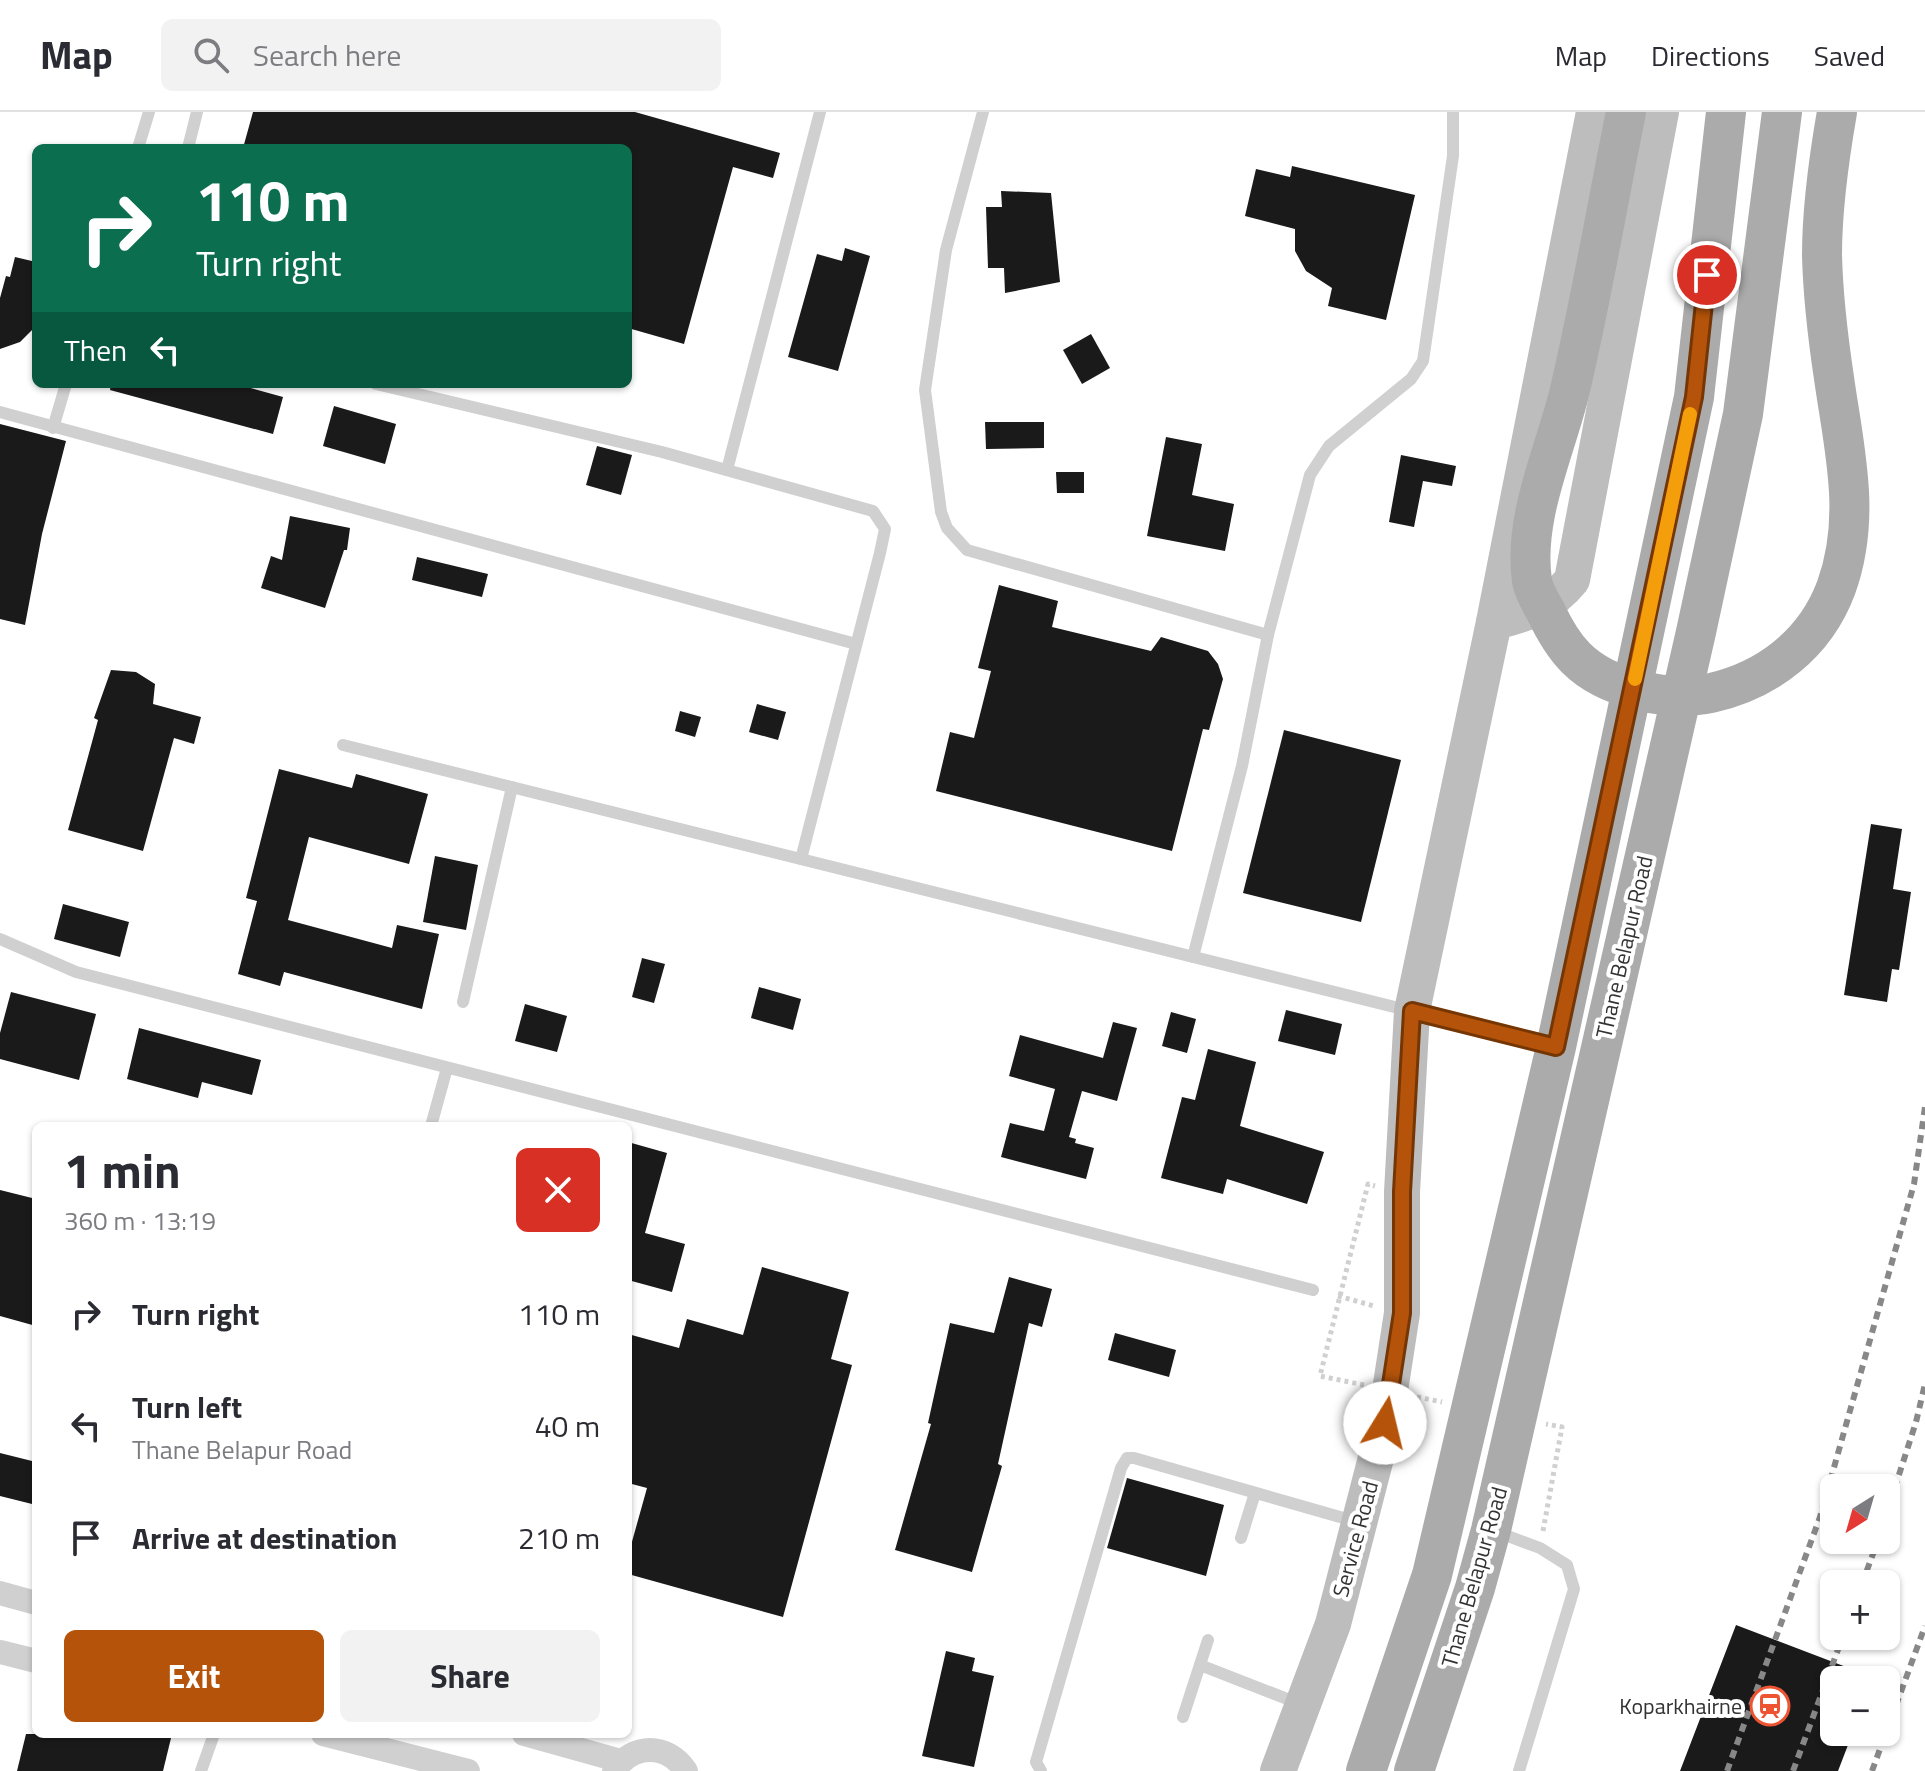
<!DOCTYPE html>
<html lang="en">
<head>
<meta charset="utf-8">
<style>
  body { margin:0; font-family:"Titillium Web",sans-serif; background:#f2f2f3; color:#2b2b33; height:100vh; display:flex; flex-direction:column; font-size:30px; white-space:nowrap }
  * { box-sizing:border-box; margin:0 }
  p { font-size:26px; color:#7c7c81 }
  .icon { flex:none; width:44px; height:44px; fill:none; stroke:currentColor; stroke-width:2; stroke-linecap:round; stroke-linejoin:round }
  .map { position:relative; flex:1; overflow:hidden }
  .side { position:absolute; left:32px; top:1010px; width:600px; height:616px; display:flex; flex-direction:column; background:#fff; border-radius:12px; box-shadow:0 2px 6px #0004 }
  .side>* { flex:none }
  .top-card { position:absolute; left:32px; top:32px; width:600px; height:244px; border-radius:12px; box-shadow:0 2px 6px #0004; background:#0b6e4f; color:#fff; overflow:hidden }
  .needle { width:52px; rotate:217deg }
  .buttons { position:absolute; left:1820px; top:1362px; display:grid; gap:16px }
  .buttons a { display:grid; place-items:center; width:80px; height:80px; border-radius:12px; background:#fff; box-shadow:0 2px 6px #0004; font-size:40px }
  .pin { position:absolute; display:grid; place-items:center; width:68px; height:68px; color:#fff; margin:-34px; border:4px solid #fff; border-radius:50%; box-shadow:0 2px 8px #0007 }
  .me { position:absolute; width:88px; margin:-44px; rotate:9deg; stroke-linejoin:round; filter:drop-shadow(0 0 6px #0008) }
  .turn { display:flex; align-items:center; gap:28px; height:168px; padding:0 32px; font-size:36px }
  .turn .icon { width:104px; height:104px; stroke-width:2.5 }
  .turn b { display:block; font-size:56px; line-height:68px }
  .then { display:flex; align-items:center; height:76px; padding:0 32px; background:#0003; gap:16px; font-size:30px }
  .round { display:grid; place-items:center; flex:none; width:84px; height:84px; border-radius:12px; background:#f2f2f3 }
  .headline { display:flex; align-items:center; justify-content:space-between; height:136px; padding:0 32px }
  h1 { font-size:48px; font-weight:700; line-height:60px }
  .button { display:flex; gap:16px; margin-top:auto; padding:16px 32px }
  .button a { flex:1; height:92px; border-radius:12px; background:#b45309; color:#fff; font-size:32px; font-weight:700; line-height:92px; text-align:center }
  .button a+a { background:#f2f2f3; color:#2b2b33 }
  ul { padding:0; list-style:none }
  li { display:flex; align-items:center; gap:24px; height:112px; padding:0 32px }
  li div { flex:1 }
  li b { display:block; font-size:30px }
  li em { font-style:normal }
  header { display:flex; align-items:center; gap:48px; box-sizing:border-box; height:112px; padding:0 40px; background:#fff; border-bottom:2px solid #e1e1e2 }
  header strong { font-size:38px }
  nav { display:flex; gap:44px; margin-inline-start:auto; font-size:28px }
  .search { width:560px; height:72px; background:#f2f2f3; display:flex; align-items:center; gap:20px; box-sizing:border-box; padding:0 28px; border-radius:12px; color:#7c7c81; font-size:30px }
  .map>svg:first-child { display:block }
</style>
</head>
<body>
<header>
<strong>Map</strong>
<div class="search"><svg class="icon" aria-label="search" viewBox="0 0 24 24"><circle cx="10" cy="10" r="6"/><path d="M15 15l6 6"/></svg>Search here</div>
<nav><a>Map</a><a>Directions</a><a>Saved</a></nav>
</header>
<div class="map">
<svg width="1925" height="1659" viewBox="0 0 1925 1659">
  <rect width="100%" height="100%" fill="#fff"/>
  <g fill="#1a1a1a">
    <polygon points="253,0 635,0 780,41 773,66 733,55 684,232 628,216 628,36 243,36"/>
    <polygon points="1292,54 1415,83 1386,208 1328,194 1332,176 1306,159 1295,139 1295,117 1245,104 1256,57 1290,65"/>
    <polygon points="1001,79 1051,81 1060,170 1005,181 1004,156 988,156 986,95 1002,95"/>
    <polygon points="845,136 870,144 838,259 788,245 817,142 842,149"/>
    <polygon points="15,145 36,150 36,205 33,217 20,230 0,237 0,186 6,164 10,165"/>
    <polygon points="1091,222 1110,256 1082,272 1063,238"/>
    <polygon points="111,272 236,272 283,285 273,322 110,278"/>
    <polygon points="334,294 396,312 385,352 323,334"/>
    <polygon points="985,310 1044,310 1044,336 986,337"/>
    <polygon points="0,312 66,329 42,422 25,513 0,507"/>
    <polygon points="1166,325 1202,332 1192,383 1234,392 1225,439 1147,424"/>
    <polygon points="597,334 632,343 621,383 586,373"/>
    <polygon points="1401,343 1456,354 1452,374 1423,369 1414,415 1389,410"/>
    <polygon points="1056,360 1084,360 1084,381 1057,381"/>
    <polygon points="290,404 350,416 347,438 344,438 325,496 261,476 271,444 282,448"/>
    <polygon points="417,445 488,462 482,485 412,468"/>
    <polygon points="999,473 1058,489 1052,515 1151,539 1161,525 1208,539 1218,552 1223,567 1209,618 1203,617 1172,739 936,679 950,620 974,626 991,559 978,556"/>
    <polygon points="111,558 136,560 155,572 153,592 201,605 194,632 174,626 143,739 68,718 98,608 94,606"/>
    <polygon points="757,592 786,600 778,628 749,620"/>
    <polygon points="680,599 701,605 695,625 675,619"/>
    <polygon points="1284,618 1401,648 1361,810 1243,781"/>
    <polygon points="279,657 352,676 356,662 428,682 409,752 309,725 288,808 392,836 397,813 439,822 422,897 284,860 280,874 238,862 257,789 246,786"/>
    <polygon points="1871,712 1902,717 1893,777 1911,780 1899,858 1892,857 1887,890 1844,883"/>
    <polygon points="435,744 478,753 466,818 423,810"/>
    <polygon points="63,792 129,810 120,845 54,827"/>
    <polygon points="642,846 665,852 654,891 632,885"/>
    <polygon points="759,875 801,887 793,918 751,906"/>
    <polygon points="11,880 96,902 79,968 0,947 0,921"/>
    <polygon points="525,892 567,904 557,940 515,929"/>
    <polygon points="1286,898 1342,912 1335,943 1278,929"/>
    <polygon points="1171,900 1196,907 1187,941 1162,934"/>
    <polygon points="1113,910 1137,916 1117,989 1082,979 1069,1025 1076,1027 1075,1031 1094,1036 1086,1067 1001,1045 1010,1011 1044,1019 1055,977 1009,964 1020,923 1103,946"/>
    <polygon points="139,916 261,948 252,983 202,970 198,986 127,967"/>
    <polygon points="1208,937 1256,950 1240,1014 1324,1040 1307,1092 1227,1067 1223,1082 1161,1066 1182,985 1195,988"/>
    <polygon points="628,1030 667,1041 645,1121 685,1132 672,1180 628,1168"/>
    <polygon points="0,1078 36,1087 36,1214 0,1204"/>
    <polygon points="762,1155 849,1180 831,1247 852,1253 783,1505 628,1462 628,1444 647,1376 628,1371 628,1222 679,1236 687,1207 743,1223"/>
    <polygon points="1009,1165 1052,1177 1042,1215 1029,1211 998,1352 1002,1354 972,1460 895,1438 931,1312 928,1311 950,1211 994,1221"/>
    <polygon points="1115,1221 1176,1238 1169,1265 1108,1248"/>
    <polygon points="0,1341 36,1350 36,1393 0,1384"/>
    <polygon points="1127,1366 1224,1393 1206,1464 1107,1436"/>
    <polygon points="1736,1513 1875,1566 1834,1568 1834,1620 1853,1620 1838,1659 1680,1659"/>
    <polygon points="946,1539 975,1546 972,1559 994,1564 974,1655 922,1644"/>
    <polygon points="26,1622 172,1622 163,1659 17,1659"/>
  </g>
  <g fill="none" stroke-linecap="round" stroke-linejoin="round">
    <g stroke="#d0d0d0" stroke-width="5" stroke-dasharray="4 4" stroke-linecap="butt">
      <polyline points="1338,1184 1374,1194"/>
      <polyline points="1364,1273 1320,1264 1368,1072 1375,1074"/>
      <polyline points="1417,1285 1442,1290"/>
      <polyline points="1543,1419 1562,1315 1546,1312"/>
    </g>
    <g stroke="#d0d0d0" stroke-width="12">
      <polyline points="983,0 946,138 925,278 941,400 947,416 967,438 1268,523"/>
      <polyline points="138,36 149,0"/>
      <polyline points="188,36 197,0"/>
      <polyline points="376,272 662,340 873,399 885,417 880,441 801,747"/>
      <polyline points="0,300 856,532"/>
      <polyline points="53,316 66,272"/>
      <polyline points="727,358 820,0"/>
      <polyline points="343,633 1551,934"/>
      <polyline points="0,827 76,860 1313,1178"/>
      <polyline points="1193,845 1242,654 1268,523 1310,363 1329,334 1411,267 1423,249 1453,44 1453,0"/>
      <polyline points="463,890 512,675"/>
      <polyline points="431,1014 447,956"/>
      <polyline points="1497,1420 1540,1436 1567,1453 1574,1477 1519,1659"/>
      <polyline points="1241,1426 1255,1381"/>
      <polyline points="1200,1553 1300,1592"/>
      <polyline points="1183,1605 1208,1528"/>
      <polyline points="201,1659 214,1622"/>
      <polyline points="1041,1659 1036,1650 1121,1356 1127,1346 1134,1346 1354,1409"/>
    </g>
    <g stroke="#d0d0d0" stroke-width="24">
      <polyline points="0,1481 36,1491"/>
      <polyline points="0,1540 36,1549"/>
      <polyline points="323,1622 468,1659"/>
      <polyline points="524,1622 621,1649"/>
      <path d="M614,1659C633,1631 667,1631 686,1659"/>
    </g>
    <g stroke="#bdbdbd" stroke-width="36">
      <path d="M1494,510C1527,502 1550,495 1572,468L1661,0"/>
      <polyline points="1278,1659 1333,1512 1385,1311 1402,1201 1402,1080 1412,899 1494,510 1594,0"/>
    </g>
    <g stroke="#ababab" stroke-width="40">
      <path d="M1626,0C1607,94 1591,189 1569,282C1554,342 1523,406 1532,469C1534,480 1541,491 1546,500C1554,517 1563,533 1576,546C1607,577 1668,590 1711,581C1768,568 1815,532 1836,476C1862,405 1844,337 1834,266C1828,226 1823,183 1822,143C1822,96 1829,46 1837,0"/>
      <polyline points="1366,1659 1432,1463 1556,935 1694,285 1726,0"/>
      <polyline points="1414,1659 1475,1476 1491,1418 1696,520 1743,302 1782,0"/>
    </g>
    <g stroke="#888" stroke-width="6" stroke-dasharray="8 6" stroke-linecap="butt">
      <polyline points="1886,1403 1916,1310 1925,1272"/>
      <polyline points="1862,1472 1878,1428"/>
      <polyline points="1727,1659 1820,1405 1914,1072 1925,995"/>
      <polyline points="1793,1659 1843,1524"/>
      <polyline points="1872,1659 1925,1514"/>
    </g>
  </g>
  <g fill="none" stroke-linecap="round" stroke-linejoin="round">
    <g stroke="#753606" stroke-width="20">
      <polyline id="route" points="1385,1311 1402,1201 1402,1080 1412,899 1556,935 1694,285 1707,163"/>
    </g>
    <use href="#route" stroke="#b45309" stroke-width="14"/>
    <polyline stroke="#f59e0b" stroke-width="14" points="1635,567 1690,302"/>
  </g>
  <defs>
    <g id="station-ring" transform="scale(2)"><circle r="9.5" fill="#fff" stroke="#ee5431" stroke-width="1.5"/><path d="M-3-6H3Q5-6 5-4V2Q5 4 3 4L4.5 6H3L1.5 4h-3L-3 6H-4.5L-3 4Q-5 4-5 2V-4Q-5-6-3-6ZM-3.5-4v3h7v-3ZM-3.5 1v1.5H-2V1ZM2 1v1.5H3.5V1Z" fill="#ee5431"/></g>
  </defs>
  <g fill-rule="evenodd">
    <use href="#station-ring" x="1770" y="1594"/>
  </g>
  <g text-anchor="middle" dominant-baseline="central" stroke-width="8" stroke-linejoin="round" paint-order="stroke">
    <g font-size="22" fill="#333" stroke="#fff">
      <text transform="translate(1624 835) rotate(-77)">Thane Belapur Road</text>
      <text transform="translate(1355 1427) rotate(-75)">Service Road</text>
      <text transform="translate(1474 1465) rotate(-74)">Thane Belapur Road</text>
    </g>
    <g font-size="22" fill="#333" stroke="#fff" text-anchor="end">
      <text x="1742" y="1594">Koparkhairne</text>
    </g>
  </g>
</svg>
<div class="buttons">
<a><svg class="needle" viewBox="-14 -14 28 28"><path d="M0-13l5 13h-10z" fill="#e53935"/><path d="M0 13l5-13h-10z" fill="#7c7c81"/></svg></a>
<a>+</a>
<a>−</a>
</div>
<div class="pin" style="left:1707px;top:163px;background:#d93025"><svg class="icon" aria-label="arrive" viewBox="0 0 24 24"><path d="M6 21V4h12l-3 4 3 4H6"/></svg></div>
<svg class="me" style="left:1385px;top:1311px" viewBox="-20 -20 40 40"><circle r="19" fill="#fff"/><path d="M0-13L10 11 0 6-10 11z" fill="#b45309"/></svg>
<div class="top-card">
<div class="turn"><svg class="icon" aria-label="right" viewBox="0 0 24 24"><path d="M7 20v-9h11M14 6l5 5-5 5"/></svg><div><b>110 m</b>Turn right</div></div>
<div class="then">Then<svg class="icon" aria-label="left" viewBox="0 0 24 24"><path d="M17 20v-9H6M10 6l-5 5 5 5"/></svg></div>
</div>
<section class="side">
<div class="headline"><div><h1>1 min</h1><p>360 m · 13:19</p></div><a class="round" style="background:#d93025;color:#fff"><svg class="icon" aria-label="close" viewBox="0 0 24 24"><path d="M6 6l12 12M18 6L6 18"/></svg></a></div>
<ul>
<li><svg class="icon" aria-label="right" viewBox="0 0 24 24"><path d="M7 20v-9h11M14 6l5 5-5 5"/></svg><div><b>Turn right</b></div><em>110 m</em></li>
<li><svg class="icon" aria-label="left" viewBox="0 0 24 24"><path d="M17 20v-9H6M10 6l-5 5 5 5"/></svg><div><b>Turn left</b><p>Thane Belapur Road</p></div><em>40 m</em></li>
<li><svg class="icon" aria-label="arrive" viewBox="0 0 24 24"><path d="M6 21V4h12l-3 4 3 4H6"/></svg><div><b>Arrive at destination</b></div><em>210 m</em></li>
</ul>
<div class="button"><a>Exit</a><a>Share</a></div>
</section>
</div>
</body>
</html>
